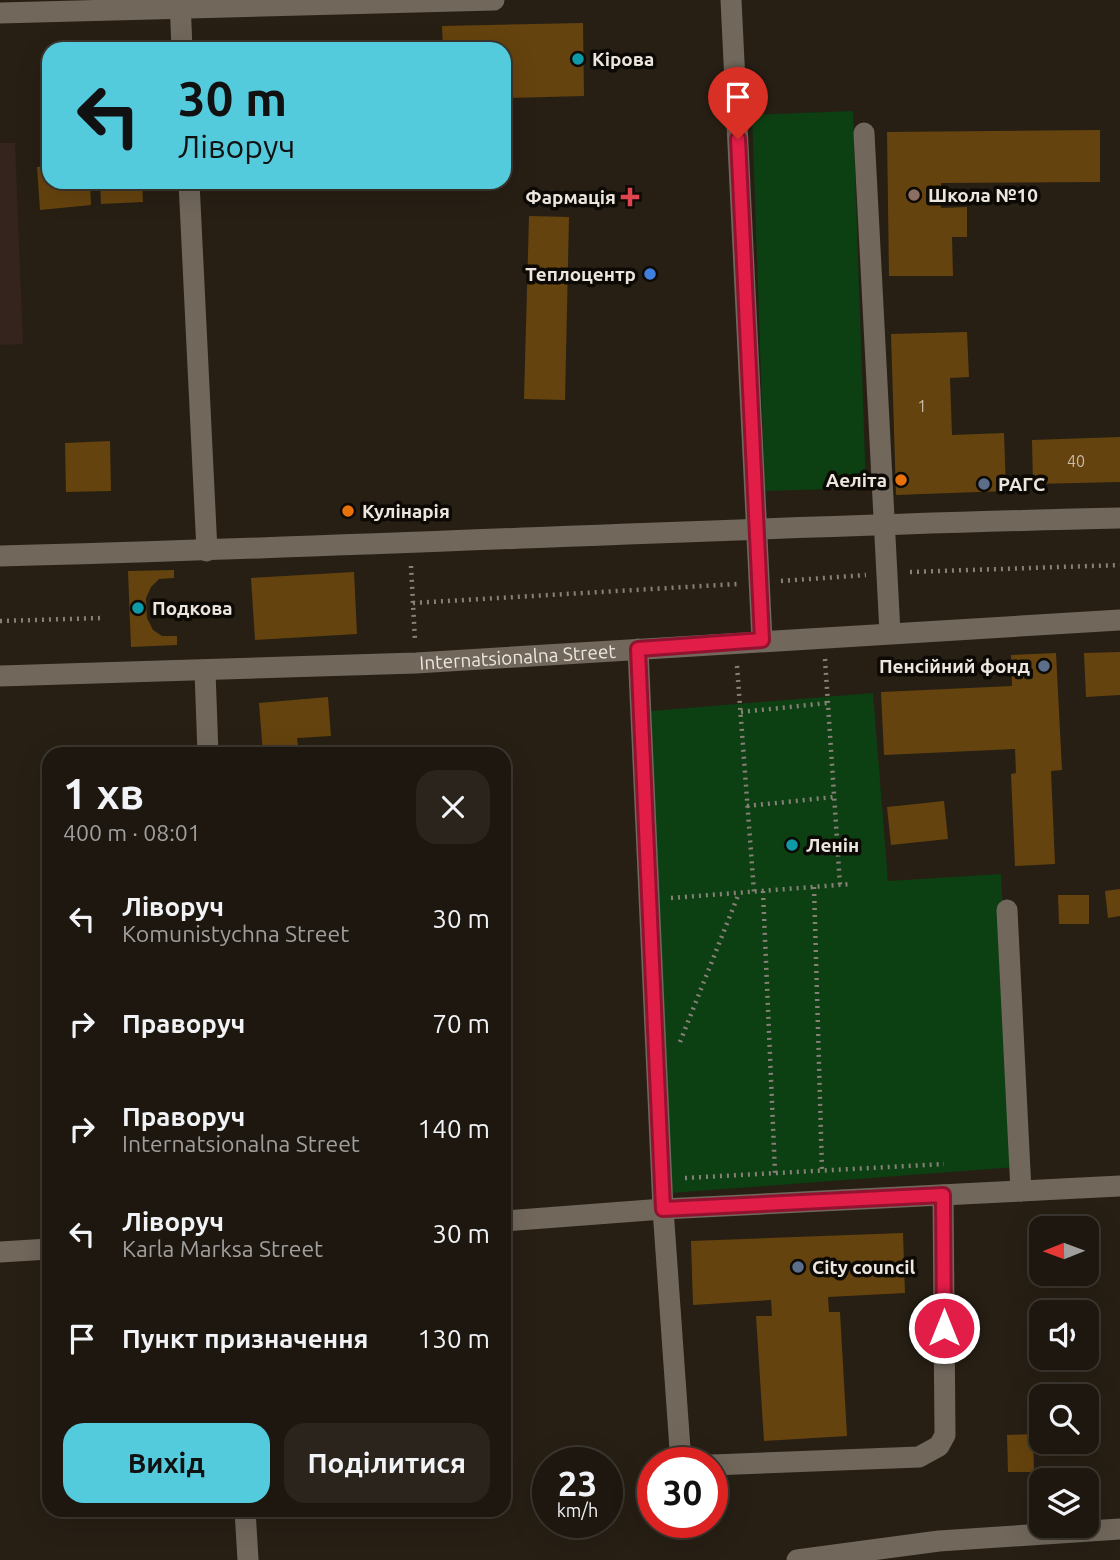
<!DOCTYPE html>
<html lang="uk">
<head>
<meta charset="utf-8">
<style>
  body { margin:0; font-family:Ubuntu,sans-serif; background:#2a241d; color:#f1f3f6; height:100vh; display:flex; flex-direction:column; font-size:26px; white-space:nowrap }
  * { box-sizing:border-box; margin:0 }
  p { font-size:23px; color:#a09f9e }
  .icon { flex:none; width:38px; height:38px; fill:none; stroke:currentColor; stroke-width:2; stroke-linecap:round; stroke-linejoin:round }
  .map { position:relative; flex:1; overflow:hidden }
  .panel { position:absolute; left:42px; top:747px; width:469px; height:770px; display:flex; flex-direction:column; background:#1d170f; border-radius:21px; box-shadow:0 7px 28px #0002,0 0 0 2px #3b362f }
  .panel>* { flex:none }
  .guide { position:absolute; left:42px; top:42px; width:469px; height:147px; border-radius:21px; box-shadow:0 7px 28px #0002,0 0 0 2px #3b362f; background:#54cadd; color:#111; overflow:hidden }
  .needle { width:46px; rotate:269deg }
  .fabs { position:absolute; left:1029px; top:1216px; display:grid; gap:14px }
  .fabs a { display:grid; place-items:center; width:70px; height:70px; border-radius:14px; background:#1d170f; box-shadow:0 7px 28px #0002,0 0 0 2px #3b362f; font-size:35px }
  .speed { position:absolute; left:532px; top:1447px; display:flex; gap:14px; font-size:35px; font-weight:700; text-align:center }
  .speed>* { display:grid; place-content:center; width:91px; height:91px; border-radius:50%; background:#1d170f; box-shadow:0 7px 28px #0002,0 0 0 2px #3b362f; line-height:1 }
  .speed small { font-size:18px; font-weight:400 }
  .speed .limit { border:10px solid #d22; background:#fff; color:#111 }
  .pin { position:absolute; display:grid; place-items:center; width:60px; height:60px; color:#fff; margin:-72px -30px; border-radius:50% 50% 50% 0; rotate:-45deg; box-shadow:0 0 7px #0007 }
  .pin .icon { rotate:45deg }
  .me { position:absolute; width:77px; margin:-38px; rotate:0deg; stroke-linejoin:round; filter:drop-shadow(0 0 5px #0008) }
  .turn { display:flex; align-items:center; gap:24px; height:147px; padding:0 21px; font-size:32px }
  .turn .icon { width:91px; height:91px; stroke-width:2.5 }
  .turn b { display:block; font-size:49px; line-height:60px }
  .round { display:grid; place-items:center; flex:none; width:74px; height:74px; border-radius:21px; background:#2a241d }
  .headline { display:flex; align-items:center; justify-content:space-between; height:119px; padding:0 21px }
  h1 { font-size:42px; font-weight:600; line-height:52px }
  .cta { display:flex; gap:14px; margin-top:auto; padding:14px 21px }
  .cta a { flex:1; height:80px; border-radius:21px; background:#54cadd; color:#111; font-size:28px; font-weight:600; line-height:80px; text-align:center }
  .cta a+a { background:#2a241d; color:#f1f3f6 }
  ul { padding:0; list-style:none }
  li { display:flex; align-items:center; gap:21px; height:105px; padding:0 21px }
  li div { flex:1 }
  li b { display:block; font-size:26px }
  li em { font-style:normal }
  .map>svg:first-child { display:block }
</style>
</head>
<body>
<div class="map">
<svg width="1120" height="1560" viewBox="0 0 1120 1560">
  <rect width="100%" height="100%" fill="#271f14"/>
  <polygon fill="#35231e" points="0,143 15,143 23,344 0,345"/>
  <g fill="#0c3f12">
    <polygon points="853,111 866,488 765,491 752,115"/>
    <polygon points="873,693 888,881 1001,874 1016,1167 671,1193 651,711"/>
  </g>
  <g fill="#65430e">
    <polygon points="583,23 584,96 504,98 504,49 443,49 442,26"/>
    <polygon points="1100,130 1100,182 941,183 941,208 967,207 967,237 952,237 953,276 889,276 887,132"/>
    <polygon points="49,166 49,182 90,182 91,205 40,210 37,167"/>
    <polygon points="100,182 142,182 143,202 101,204"/>
    <polygon points="529,216 569,217 565,400 524,399"/>
    <polygon points="967,332 969,377 950,378 952,435 1004,433 1006,491 896,495 891,334"/>
    <polygon points="1120,437 1120,482 1033,484 1032,440"/>
    <polygon points="110,441 111,491 66,492 65,443"/>
    <polygon points="174,570 174,578 159,579 151,587 146,598 147,618 153,630 162,636 177,636 177,645 131,647 128,571"/>
    <polygon points="354,572 357,634 255,640 251,578"/>
    <polygon points="1120,652 1120,695 1086,697 1084,653"/>
    <polygon points="1056,653 1062,770 1051,771 1055,864 1015,866 1011,774 1016,773 1015,749 884,755 881,692 1012,686 1011,655"/>
    <polygon points="328,697 331,736 297,738 299,754 263,754 259,703"/>
    <polygon points="944,801 948,839 891,845 887,807"/>
    <polygon points="1120,889 1120,916 1108,918 1105,891"/>
    <polygon points="1058,895 1089,895 1089,924 1059,924"/>
    <polygon points="903,1233 905,1293 828,1297 829,1312 840,1312 847,1436 764,1441 756,1316 772,1316 771,1300 693,1305 691,1241"/>
    <polygon points="1033,1434 1034,1472 1008,1472 1007,1435"/>
  </g>
  <g fill="none" stroke-linecap="round" stroke-linejoin="round">
    <g stroke="#878077" stroke-width="4.5" stroke-dasharray="2 5" stroke-linecap="butt">
      <polyline points="411,566 415,641"/>
      <polyline points="910,572 1120,565"/>
      <polyline points="781,581 866,575"/>
      <polyline points="413,603 737,584"/>
      <polyline points="0,621 103,618"/>
      <polyline points="825,659 840,885"/>
      <polyline points="737,666 754,892"/>
      <polyline points="741,712 828,703"/>
      <polyline points="747,806 834,797"/>
      <polyline points="814,887 822,1171"/>
      <polyline points="763,891 775,1173"/>
      <polyline points="671,898 851,884"/>
      <polyline points="680,1042 739,893"/>
      <polyline points="685,1178 944,1164"/>
    </g>
    <g stroke="#71675b" stroke-width="21">
      <polyline points="180,0 182,49"/>
      <polyline points="731,0 762,640"/>
      <polyline points="0,13 494,0"/>
      <polyline points="864,133 890,633"/>
      <polyline points="189,182 207,551"/>
      <path d="M0,556C374,547 747,526 1120,518"/>
      <polyline points="638,649 663,1209 681,1463"/>
      <polyline points="205,671 208,754"/>
      <path id="s1" d="M0,676L416,663L1120,620"/>
      <polyline points="1007,910 1021,1191"/>
      <polyline points="504,1221 663,1209 1120,1186"/>
      <polyline points="0,1252 49,1249"/>
      <polyline points="712,1465 919,1457 939,1446 945,1435 943,1195"/>
      <polyline points="245,1510 248,1560"/>
      <polyline points="797,1560 939,1541 1120,1529"/>
    </g>
  </g>
  <g fill="none" stroke-linecap="round" stroke-linejoin="round">
    <g stroke="#92132f" stroke-width="18">
      <polyline id="route" points="738,139 762,640 638,649 663,1209 943,1195 944,1328"/>
    </g>
    <use href="#route" stroke="#e11d48" stroke-width="12"/>
  </g>
  <g fill="#0f9aa8" stroke="#0d0a06" stroke-width="2.5">
    <circle cx="578" cy="59" r="7"/>
    <circle cx="138" cy="608" r="7"/>
    <circle cx="792" cy="845" r="7"/>
  </g>
  <circle fill="#8d6e63" stroke="#0d0a06" stroke-width="2.5" cx="914" cy="195" r="7"/>
  <path fill="#e0444e" stroke="#0d0a06" stroke-width="2.5" d="M626.5 186.5h7v7h7v7h-7v7h-7v-7h-7v-7h7z"/>
  <circle fill="#3f7fe0" stroke="#0d0a06" stroke-width="2.5" cx="650" cy="274" r="7"/>
  <g fill="#e8710a" stroke="#0d0a06" stroke-width="2.5">
    <circle cx="901" cy="480" r="7"/>
    <circle cx="348" cy="511" r="7"/>
  </g>
  <g fill="#5c6f8a" stroke="#0d0a06" stroke-width="2.5">
    <circle cx="984" cy="484" r="7"/>
    <circle cx="1044" cy="666" r="7"/>
    <circle cx="798" cy="1267" r="7"/>
  </g>
  <g text-anchor="middle" dominant-baseline="central" stroke-width="7" stroke-linejoin="round" paint-order="stroke">
    <g font-size="16" fill="#cabdab">
      <text x="922" y="406">1</text>
      <text x="1076" y="461">40</text>
    </g>
    <g font-size="19" font-weight="bold" fill="#ece6df" stroke="#0d0a06" text-anchor="start">
      <text x="592" y="59">Кірова</text>
      <text x="928" y="195">Школа №10</text>
      <text x="616" y="197" text-anchor="end">Фармація</text>
      <text x="636" y="274" text-anchor="end">Теплоцентр</text>
      <text x="887" y="480" text-anchor="end">Аеліта</text>
      <text x="998" y="484">РАГС</text>
      <text x="362" y="511">Кулінарія</text>
      <text x="152" y="608">Подкова</text>
      <text x="1030" y="666" text-anchor="end">Пенсійний фонд</text>
      <text x="806" y="845">Ленін</text>
      <text x="812" y="1267">City council</text>
    </g>
    <g font-size="19" fill="#ece6df" stroke="#0d0a06">
      <text stroke="none"><textPath href="#s1" startOffset="518">Internatsionalna Street</textPath></text>
    </g>
  </g>
</svg>
<div class="fabs">
<a><svg class="needle" viewBox="-14 -14 28 28"><path d="M0-13l5 13h-10z" fill="#e53935"/><path d="M0 13l5-13h-10z" fill="#a09f9e"/></svg></a>
<a><svg class="icon" aria-label="sound" viewBox="0 0 24 24"><path d="M4 9h4l5-4v14l-5-4H4zM17 9q2 3 0 6"/></svg></a>
<a><svg class="icon" aria-label="search" viewBox="0 0 24 24"><circle cx="10" cy="10" r="6"/><path d="M15 15l6 6"/></svg></a>
<a><svg class="icon" aria-label="layers" viewBox="0 0 24 24"><path d="M12 4l9 5-9 5-9-5zM3 14l9 5 9-5"/></svg></a>
</div>
<div class="speed"><div>23<small>km/h</small></div><div class="limit">30</div></div>
<div class="pin" style="left:738px;top:139px;background:#d93025"><svg class="icon" aria-label="arrive" viewBox="0 0 24 24"><path d="M6 21V4h12l-3 4 3 4H6"/></svg></div>
<svg class="me" style="left:944px;top:1328px" viewBox="-20 -20 40 40"><circle r="17" fill="#e11d48" stroke="#fff" stroke-width="3"/><path d="M0-11L8 9 0 5-8 9z" fill="#fff"/></svg>
<div class="guide">
<div class="turn"><svg class="icon" aria-label="left" viewBox="0 0 24 24"><path d="M17 20v-9H6M10 6l-5 5 5 5"/></svg><div><b>30 m</b>Ліворуч</div></div>
</div>
<section class="panel">
<div class="headline"><div><h1>1 хв</h1><p>400 m · 08:01</p></div><a class="round"><svg class="icon" aria-label="close" viewBox="0 0 24 24"><path d="M6 6l12 12M18 6L6 18"/></svg></a></div>
<ul>
<li><svg class="icon" aria-label="left" viewBox="0 0 24 24"><path d="M17 20v-9H6M10 6l-5 5 5 5"/></svg><div><b>Ліворуч</b><p>Komunistychna Street</p></div><em>30 m</em></li>
<li><svg class="icon" aria-label="right" viewBox="0 0 24 24"><path d="M7 20v-9h11M14 6l5 5-5 5"/></svg><div><b>Праворуч</b></div><em>70 m</em></li>
<li><svg class="icon" aria-label="right" viewBox="0 0 24 24"><path d="M7 20v-9h11M14 6l5 5-5 5"/></svg><div><b>Праворуч</b><p>Internatsionalna Street</p></div><em>140 m</em></li>
<li><svg class="icon" aria-label="left" viewBox="0 0 24 24"><path d="M17 20v-9H6M10 6l-5 5 5 5"/></svg><div><b>Ліворуч</b><p>Karla Marksa Street</p></div><em>30 m</em></li>
<li><svg class="icon" aria-label="arrive" viewBox="0 0 24 24"><path d="M6 21V4h12l-3 4 3 4H6"/></svg><div><b>Пункт призначення</b></div><em>130 m</em></li>
</ul>
<div class="cta"><a>Вихід</a><a>Поділитися</a></div>
</section>
</div>
</body>
</html>
